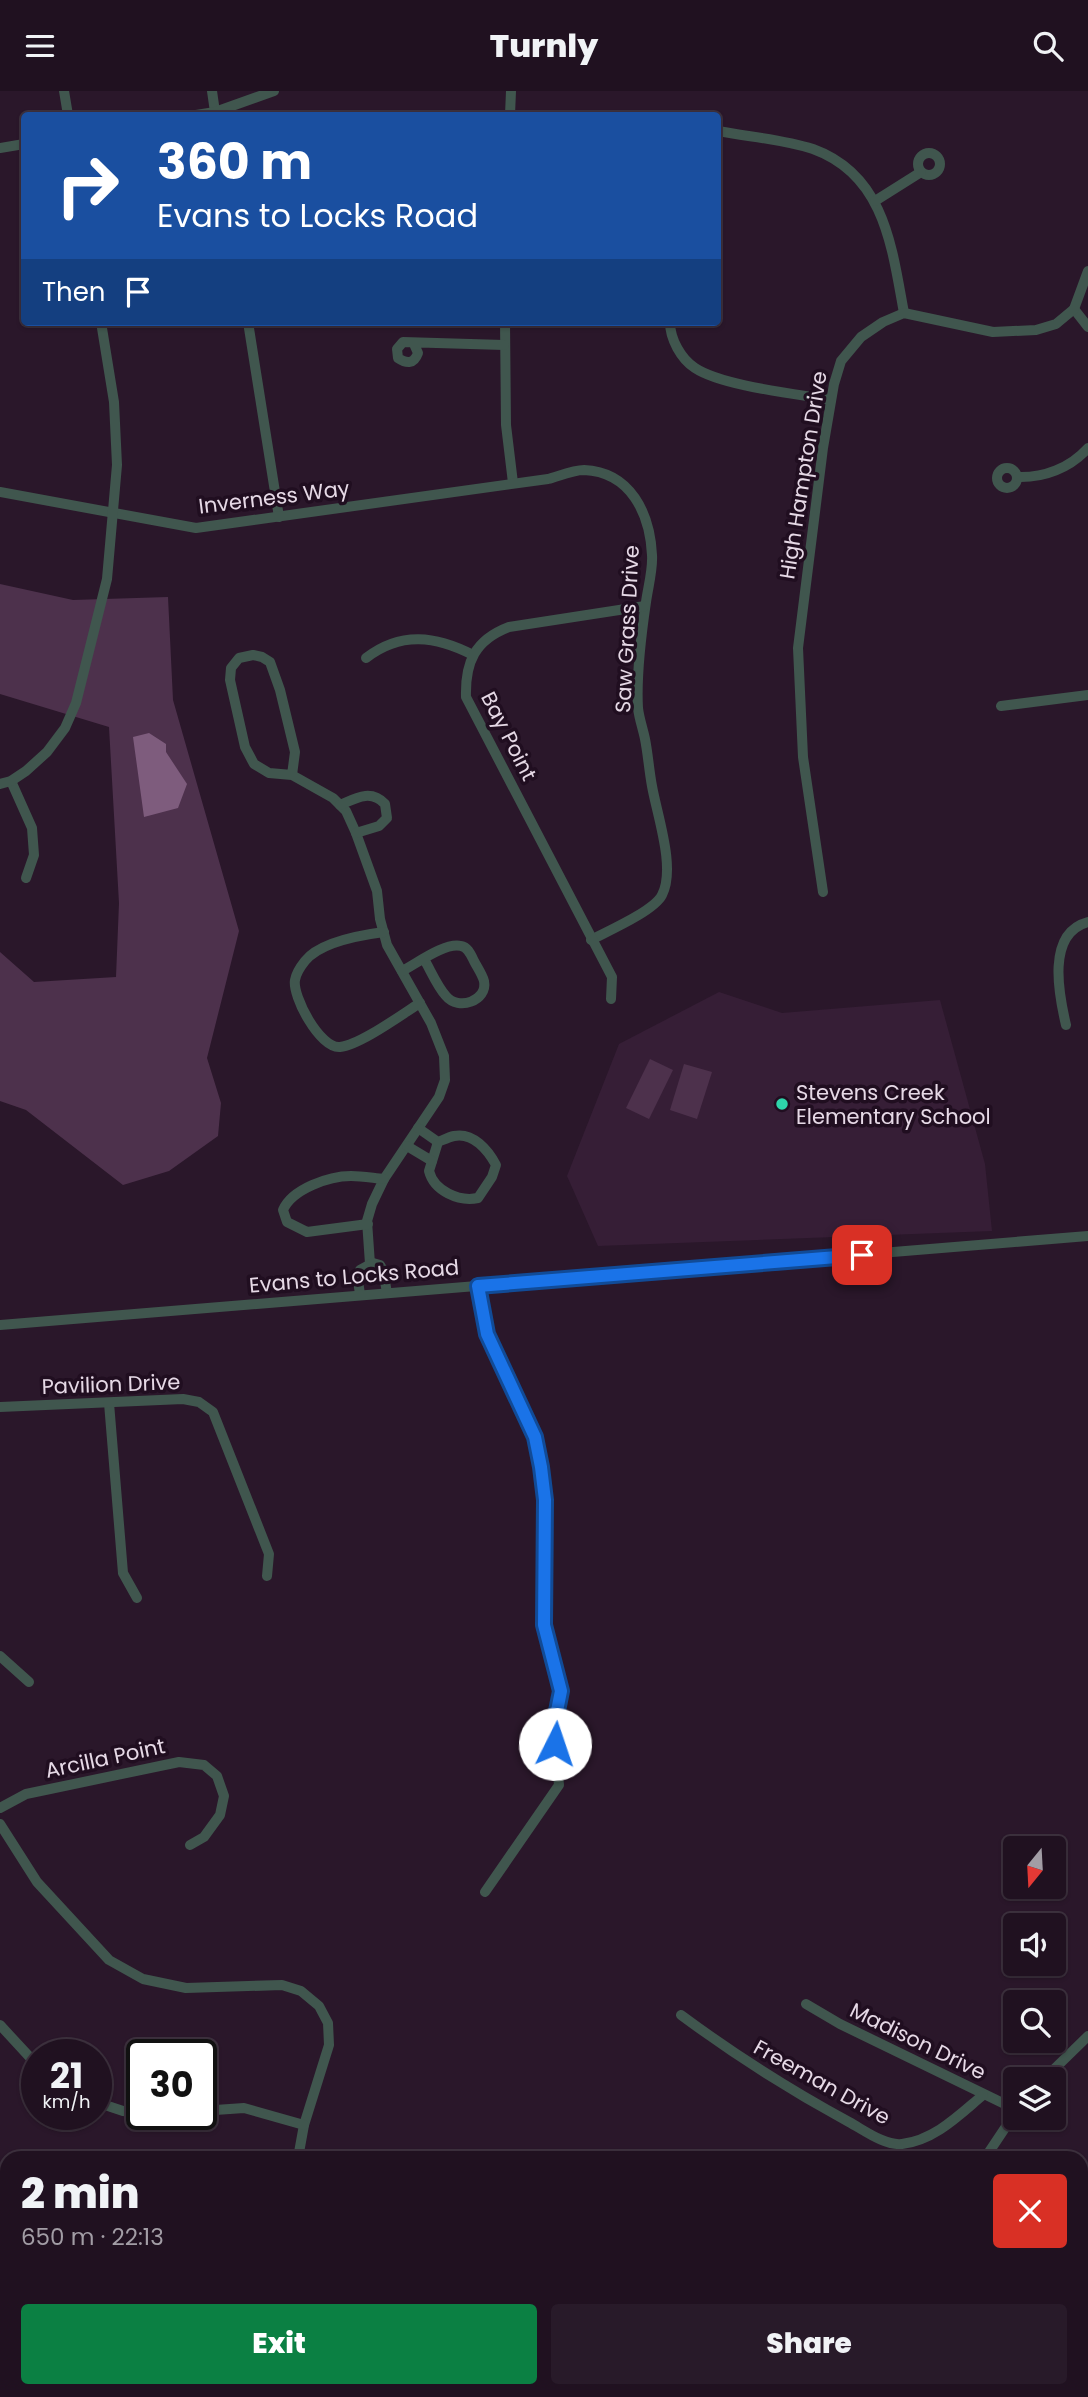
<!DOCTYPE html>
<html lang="en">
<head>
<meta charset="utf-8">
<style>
  body { margin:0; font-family:Poppins,sans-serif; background:#281a29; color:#f1f3f6; height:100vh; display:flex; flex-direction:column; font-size:26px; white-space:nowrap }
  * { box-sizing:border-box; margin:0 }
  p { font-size:23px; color:#a29da5 }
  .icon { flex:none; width:38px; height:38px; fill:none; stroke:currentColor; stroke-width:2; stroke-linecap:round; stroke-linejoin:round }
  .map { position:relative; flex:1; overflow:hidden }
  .drawer { position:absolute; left:0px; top:2060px; width:1088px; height:247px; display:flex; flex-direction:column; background:#201120; border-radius:21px 21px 0 0; box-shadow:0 2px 5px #0004,0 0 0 2px #3d313e }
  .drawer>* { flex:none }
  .banner { position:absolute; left:21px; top:21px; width:700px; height:214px; border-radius:7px; box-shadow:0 2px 5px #0004,0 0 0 2px #3d313e; background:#1a4fa0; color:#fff; overflow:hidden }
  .needle { width:46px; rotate:198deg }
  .buttons { position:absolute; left:1003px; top:1745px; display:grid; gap:14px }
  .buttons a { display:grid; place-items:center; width:63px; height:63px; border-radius:7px; background:#201120; box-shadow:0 2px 5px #0004,0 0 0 2px #3d313e; font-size:35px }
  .speed { position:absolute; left:21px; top:1948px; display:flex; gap:14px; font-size:35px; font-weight:700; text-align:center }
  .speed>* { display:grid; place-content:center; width:91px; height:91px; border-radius:50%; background:#201120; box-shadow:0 2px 5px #0004,0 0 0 2px #3d313e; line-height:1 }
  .speed small { font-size:18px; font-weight:400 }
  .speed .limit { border:4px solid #111; border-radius:10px; background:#fff; color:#111 }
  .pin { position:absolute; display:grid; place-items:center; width:60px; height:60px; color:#fff; margin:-30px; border-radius:14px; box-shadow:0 4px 10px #0006 }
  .me { position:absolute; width:77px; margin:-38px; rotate:4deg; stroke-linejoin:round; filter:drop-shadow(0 0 5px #0008) }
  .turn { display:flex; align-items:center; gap:24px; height:147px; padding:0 21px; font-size:32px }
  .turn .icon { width:91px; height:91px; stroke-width:2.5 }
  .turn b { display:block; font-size:49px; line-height:60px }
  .then { display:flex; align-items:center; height:66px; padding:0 21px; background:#0003; gap:14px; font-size:26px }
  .round { display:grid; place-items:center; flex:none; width:74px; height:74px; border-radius:7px; background:#281a29 }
  .headline { display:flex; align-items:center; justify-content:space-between; height:119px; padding:0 21px }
  h1 { font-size:42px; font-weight:800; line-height:52px }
  .button { display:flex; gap:14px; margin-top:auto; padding:14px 21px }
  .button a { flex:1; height:80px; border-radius:7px; background:#0b8043; color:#fff; font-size:28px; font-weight:800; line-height:80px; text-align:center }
  .button a+a { background:#281a29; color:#f1f3f6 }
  header { display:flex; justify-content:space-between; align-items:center; height:91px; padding:0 21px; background:#201120; font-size:32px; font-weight:800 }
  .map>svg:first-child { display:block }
</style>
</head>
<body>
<header><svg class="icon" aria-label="menu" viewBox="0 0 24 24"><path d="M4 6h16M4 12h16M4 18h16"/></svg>Turnly<svg class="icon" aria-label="search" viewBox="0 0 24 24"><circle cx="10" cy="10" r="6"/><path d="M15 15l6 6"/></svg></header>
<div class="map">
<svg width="1088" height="2306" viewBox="0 0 1088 2306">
  <rect width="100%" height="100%" fill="#2a172a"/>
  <polygon fill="#361e36" points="719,901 782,922 940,909 985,1073 992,1140 598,1155 567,1085 619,953"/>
  <g fill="#4d314c">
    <polygon points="0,493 73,509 168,506 173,609 239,840 207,967 221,1012 218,1045 169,1080 123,1094 26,1019 0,1010 0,861 34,891 116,886 119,812 109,636 0,603"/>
    <polygon points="650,968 673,979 649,1028 626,1017"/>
    <polygon points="684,973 712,981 697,1028 670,1019"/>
    <polygon points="177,2300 265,2300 271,2304 269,2306 172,2306"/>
  </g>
  <polygon fill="#7e5c7d" points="149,642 166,653 166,661 187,693 178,717 144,726 133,646"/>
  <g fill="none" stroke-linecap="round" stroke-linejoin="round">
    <g stroke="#40564e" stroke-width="10">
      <polyline points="64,0 68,24"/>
      <polyline points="212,0 215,21"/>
      <polyline points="196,24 215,21 274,0"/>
      <polyline points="510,24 511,0"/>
      <polyline points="671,24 676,24"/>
      <path d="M718,40C749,46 782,48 813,58C885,84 892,157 904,222"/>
      <polyline points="0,57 24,53"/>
      <circle cx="929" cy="73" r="11"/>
      <polyline points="875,110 921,81"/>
      <polyline points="1074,218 1088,236"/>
      <polyline points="248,231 279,426"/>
      <polyline points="505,231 506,334 513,392"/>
      <path d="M670,231C670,248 681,268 695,277C722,295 797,303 831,309"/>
      <path d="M414,253L418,262C414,273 407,273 398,267L397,258L403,251L504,254"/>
      <circle cx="1007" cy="387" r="10"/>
      <path d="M1017,386C1044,387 1070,377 1088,357"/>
      <path d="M0,401L196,437L548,388C559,385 573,379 584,379C631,381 650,423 652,464C653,479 648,496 646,511C641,545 636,583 638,617C639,627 643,638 645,648C648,663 649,679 652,695C657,724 676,777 662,804C654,820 608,840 591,849"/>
      <path d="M366,567C401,540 436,545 473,564"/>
      <polyline points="1001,615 1088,604"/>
      <polyline points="292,684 295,661 280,599 270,571 262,566 253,564 239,567 231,577 230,589 245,656 254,673 269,682 292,684 333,707 346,720 356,742 377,800 380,828 387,854 431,932 444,965 445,989 439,1006 384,1088 372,1113 367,1130 370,1173"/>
      <polyline points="11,690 32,737 34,764 26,787"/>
      <polyline points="0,693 11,690 26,680 47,661 65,637 76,612 107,488 117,374 114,311 101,231"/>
      <path d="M340,714C356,707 371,698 385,713L387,727L379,735L356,742"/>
      <polyline points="823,801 803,666 798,557 823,357 834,293 841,270 861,246 883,231 904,222 993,241 1036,239 1056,233 1074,218 1088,180"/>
      <path d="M384,841C361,844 320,851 305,870C301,875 296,883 295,889C292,905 320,958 340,956C360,954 401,924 420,912"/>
      <path d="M402,880C416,873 445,851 461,855C468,856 471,864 474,870C477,876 482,883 484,890C488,910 458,920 446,905C437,895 431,880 424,868"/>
      <path d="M611,908L612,886L466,606C465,571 475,549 509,536L645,515"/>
      <path d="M1066,934C1059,904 1046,842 1088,831"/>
      <path d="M418,1037L438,1051C443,1049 449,1046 454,1045C473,1041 488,1059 496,1074L492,1086L478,1107C459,1111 434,1100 429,1080L438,1051"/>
      <polyline points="407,1055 432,1070"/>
      <path d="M368,1133L307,1141L287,1131L283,1119C292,1098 329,1085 351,1085C362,1085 373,1087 384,1088"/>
      <polyline points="478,1195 487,1243 535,1346 541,1376 545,1409 544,1534 561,1600 555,1653 559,1694 485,1801"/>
      <polyline points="360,1203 358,1190 360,1179 373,1172 380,1174 383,1179 387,1202"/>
      <polyline points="0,1234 1088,1145"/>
      <polyline points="109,1312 123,1482 137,1507"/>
      <polyline points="0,1316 183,1308 199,1311 213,1321 269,1463 267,1485"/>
      <polyline points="0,1565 29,1591"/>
      <polyline points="0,1717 26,1703 50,1698 179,1671 204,1674 217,1685 224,1705 220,1724 204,1746 190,1754"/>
      <polyline points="0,1733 37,1791 109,1869 143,1888 186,1897 282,1894 301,1900 319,1915 328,1932 329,1954 304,2034 298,2067"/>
      <polyline points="806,1913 840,1933 1015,2018"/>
      <path d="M681,1924C735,1964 790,1999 849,2031C864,2039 885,2055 902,2053C935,2049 959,2024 983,2004"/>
      <polyline points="0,1934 37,1974"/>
      <polyline points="1044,1988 1088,1945"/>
      <polyline points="96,2011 123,2020 142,2022"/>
      <polyline points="201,2020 244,2017 304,2034"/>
      <polyline points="155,2023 169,2023"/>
      <polyline points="985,2067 1015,2022"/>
      <polyline points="0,2156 7,2160"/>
      <polyline points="1082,2177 1088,2185"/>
      <polyline points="529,2300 538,2306"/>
      <polyline points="73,2306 81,2300"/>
      <polyline points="817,2306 828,2300"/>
    </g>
  </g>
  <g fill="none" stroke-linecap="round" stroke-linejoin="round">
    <g stroke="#114b97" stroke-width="18">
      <polyline id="route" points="555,1653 556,1625 561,1600 544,1534 545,1409 541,1376 535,1346 487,1243 478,1195 862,1164"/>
    </g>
    <use href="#route" stroke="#1a73e8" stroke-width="12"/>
  </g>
  <circle fill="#2ed4aa" stroke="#200e20" stroke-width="2.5" cx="782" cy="1013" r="7"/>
  <g text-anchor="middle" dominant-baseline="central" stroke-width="7" stroke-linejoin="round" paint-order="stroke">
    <g font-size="21" fill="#e6d9e6" stroke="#200e20">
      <text transform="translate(803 384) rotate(-81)">High Hampton Drive</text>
      <text transform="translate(274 406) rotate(-7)">Inverness Way</text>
      <text transform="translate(627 538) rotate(-87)">Saw Grass Drive</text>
      <text transform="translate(509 645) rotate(63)">Bay Point</text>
      <text transform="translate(354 1185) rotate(-5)">Evans to Locks Road</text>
      <text transform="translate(111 1293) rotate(-2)">Pavilion Drive</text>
      <text transform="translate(105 1667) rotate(-12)">Arcilla Point</text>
      <text transform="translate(918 1950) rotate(26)">Madison Drive</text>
      <text transform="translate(822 1991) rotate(29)">Freeman Drive</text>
    </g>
    <g font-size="21" fill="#e6d9e6" stroke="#200e20" text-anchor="start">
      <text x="796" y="1001">Stevens Creek<tspan x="796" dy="24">Elementary School</tspan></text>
    </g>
  </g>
</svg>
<div class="buttons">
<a><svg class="needle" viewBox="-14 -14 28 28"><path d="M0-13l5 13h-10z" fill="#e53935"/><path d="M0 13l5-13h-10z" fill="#a29da5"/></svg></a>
<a><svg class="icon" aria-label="sound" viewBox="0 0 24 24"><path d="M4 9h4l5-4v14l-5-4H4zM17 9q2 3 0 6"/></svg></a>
<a><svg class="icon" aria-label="search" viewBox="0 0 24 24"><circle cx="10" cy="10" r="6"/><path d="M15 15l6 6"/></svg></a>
<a><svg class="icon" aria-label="layers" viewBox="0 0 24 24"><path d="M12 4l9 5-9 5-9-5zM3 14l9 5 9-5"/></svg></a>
</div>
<div class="speed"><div>21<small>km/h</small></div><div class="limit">30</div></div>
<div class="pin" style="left:862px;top:1164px;background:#d93025"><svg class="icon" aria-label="arrive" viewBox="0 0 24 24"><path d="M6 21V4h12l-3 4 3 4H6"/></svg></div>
<svg class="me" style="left:555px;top:1653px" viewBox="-20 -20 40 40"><circle r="19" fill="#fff"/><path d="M0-13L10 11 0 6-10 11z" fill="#1a73e8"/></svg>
<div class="banner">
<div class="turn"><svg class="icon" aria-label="right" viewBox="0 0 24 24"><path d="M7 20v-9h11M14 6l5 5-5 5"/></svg><div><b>360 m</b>Evans to Locks Road</div></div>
<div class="then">Then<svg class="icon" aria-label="arrive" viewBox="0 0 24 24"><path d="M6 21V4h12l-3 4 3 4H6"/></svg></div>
</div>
<section class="drawer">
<div class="headline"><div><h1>2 min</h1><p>650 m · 22:13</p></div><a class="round" style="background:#d93025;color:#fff"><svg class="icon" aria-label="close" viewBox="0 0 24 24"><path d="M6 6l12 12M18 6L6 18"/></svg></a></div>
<div class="button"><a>Exit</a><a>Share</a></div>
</section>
</div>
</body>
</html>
